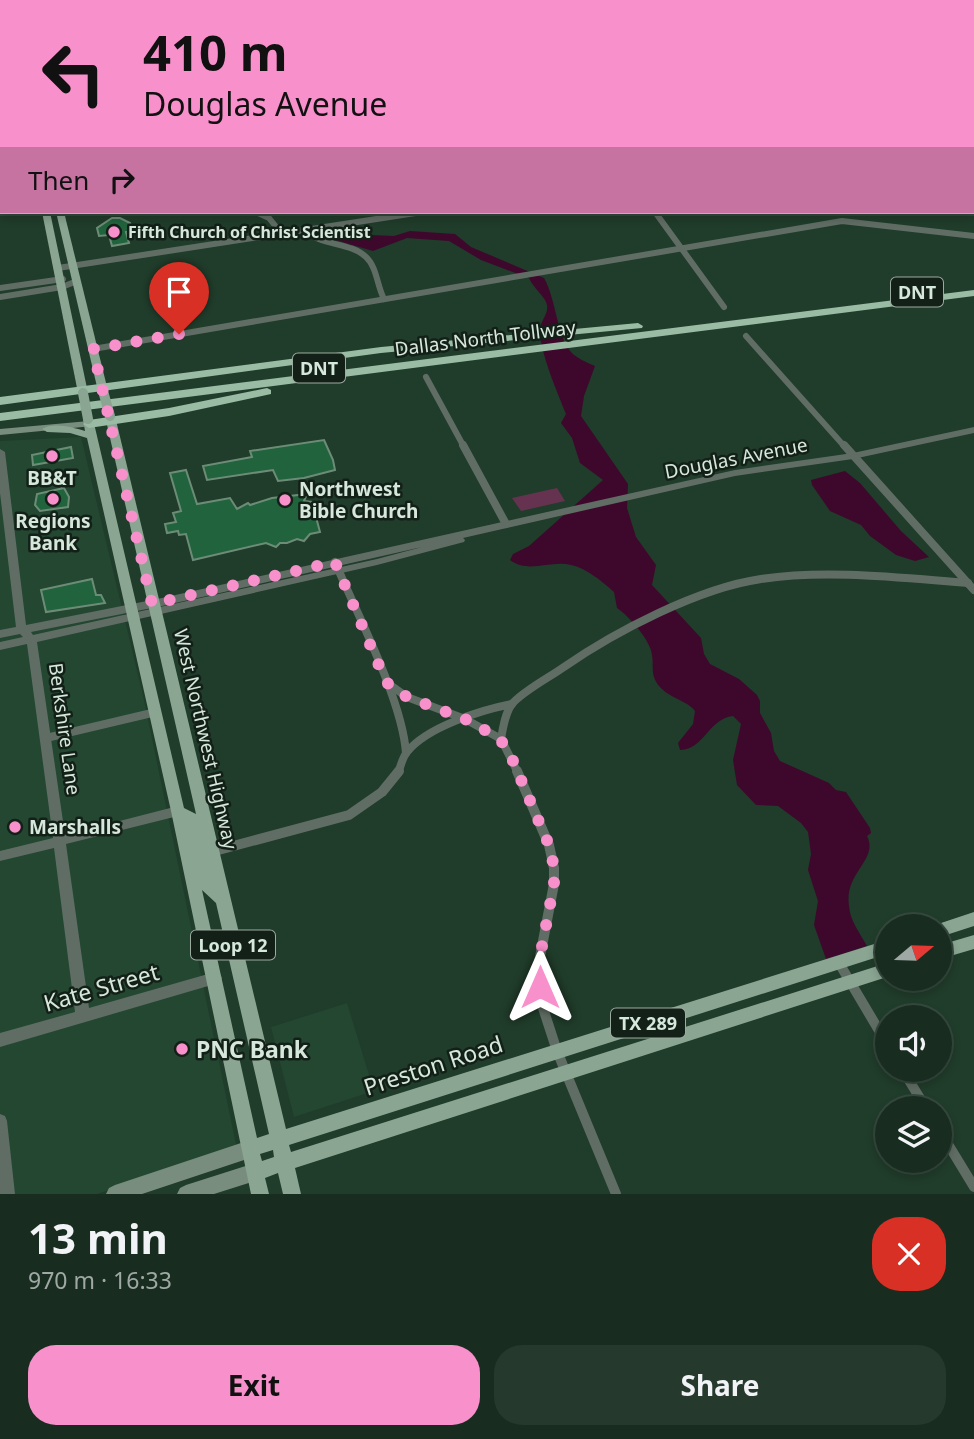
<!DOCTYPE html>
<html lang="en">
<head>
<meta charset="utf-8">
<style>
  body { margin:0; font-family:"Noto Sans",sans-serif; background:#25392d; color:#f1f3f6; height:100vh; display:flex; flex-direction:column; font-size:26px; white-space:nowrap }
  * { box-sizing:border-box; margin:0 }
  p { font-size:23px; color:#9fa8a5 }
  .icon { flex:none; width:38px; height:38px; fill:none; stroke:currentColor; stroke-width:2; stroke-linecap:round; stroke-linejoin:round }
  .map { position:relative; height:1194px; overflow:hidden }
  .panel { display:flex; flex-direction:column; background:#182d20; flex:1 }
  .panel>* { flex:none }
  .banner { position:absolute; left:0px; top:0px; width:975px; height:214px; box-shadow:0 4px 10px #0003,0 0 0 2px #36493e; background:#f890cb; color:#111; overflow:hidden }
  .needle { width:46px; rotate:71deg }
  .buttons { position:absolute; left:875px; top:914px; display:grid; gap:14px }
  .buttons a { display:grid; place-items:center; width:77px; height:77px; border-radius:50%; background:#182d20; box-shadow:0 4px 10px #0003,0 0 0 2px #36493e; font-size:35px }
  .pin { position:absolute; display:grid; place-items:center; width:60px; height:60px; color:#fff; margin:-72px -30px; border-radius:50% 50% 50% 0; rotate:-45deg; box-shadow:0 0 7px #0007 }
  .pin .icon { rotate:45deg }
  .me { position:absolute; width:77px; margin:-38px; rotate:0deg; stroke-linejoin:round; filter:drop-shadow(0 0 5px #0008) }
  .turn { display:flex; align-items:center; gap:24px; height:147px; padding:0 28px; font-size:32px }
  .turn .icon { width:91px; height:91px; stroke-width:2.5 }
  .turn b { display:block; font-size:49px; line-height:60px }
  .then { display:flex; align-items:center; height:66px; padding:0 28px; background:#0003; gap:14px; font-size:26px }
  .round { display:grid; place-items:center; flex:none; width:74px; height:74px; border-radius:28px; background:#25392d }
  .head { display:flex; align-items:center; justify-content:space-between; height:119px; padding:0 28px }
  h1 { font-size:42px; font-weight:700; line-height:52px }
  .action { display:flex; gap:14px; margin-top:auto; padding:14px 28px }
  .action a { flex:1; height:80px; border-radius:28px; background:#f890cb; color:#111; font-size:28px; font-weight:700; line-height:80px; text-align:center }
  .action a+a { background:#25392d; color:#f1f3f6 }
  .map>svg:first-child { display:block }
</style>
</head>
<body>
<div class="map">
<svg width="974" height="1194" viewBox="0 0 974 1194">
  <rect width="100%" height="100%" fill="#203c2a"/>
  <g fill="#234731">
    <polygon points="81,437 144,700 237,1149 97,1194 0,1194 0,441"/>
    <polygon points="347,1003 374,1091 294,1117 271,1027"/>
  </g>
  <polygon fill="#653350" points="557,488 565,501 521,511 512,498"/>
  <g fill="#3e082c">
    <path d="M301,230H354L370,235L394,236L410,231L455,234L471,247L544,278C556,299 557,336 571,352C576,358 588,363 595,366L584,396L581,416L628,484L627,508L636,537L656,565L652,585L701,638L704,654L710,664L739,679L757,695L760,701V713L771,733L774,751L780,761L829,783L836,790L846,792L870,828L871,833L867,836C879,860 844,872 849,906C850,921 860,933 867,946L826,959L814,925L818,901L808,870L811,854L808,832L801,823L778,806L756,805L737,785L733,760L741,724L733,716C708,719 705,749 680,750L678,743L693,724L695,711C687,700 670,699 659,686C650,674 654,668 652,655C651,641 629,616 617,608L614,592C603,582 586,568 571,565C550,560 528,574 510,560L513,554L529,546L603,480L580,463L572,438L561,423L566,414C558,394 539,350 540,330C540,320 552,312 545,300C540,292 533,287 529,278L481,260L449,241L407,238L373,251Z"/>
    <polygon points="845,471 860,483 901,531 929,557 915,561 896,555 870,536 861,525 830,511 812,485 811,480"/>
  </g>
  <g fill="#21633d" stroke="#6d8c77" stroke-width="2">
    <polygon points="112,218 120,218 130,223 133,231 126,232 129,243 112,246 109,235 99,236 97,228"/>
    <polygon points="324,440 333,460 335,470 304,478 278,481 273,470 207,480 203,466 252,457 250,451"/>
    <polygon points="71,447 73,458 33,465 32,455"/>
    <polygon points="186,470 197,504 230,498 237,509 248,503 250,505 272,498 307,494 304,501 312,502 320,532 310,534 304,541 297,539 287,543 280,543 276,547 266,543 193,560 186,534 179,535 178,531 167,533 165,524 176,522 173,513 181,511 170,473"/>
    <polygon points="64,488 69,497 68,507 40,511 35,505 37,494"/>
    <polygon points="92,579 96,595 101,595 105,603 46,612 41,590"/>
  </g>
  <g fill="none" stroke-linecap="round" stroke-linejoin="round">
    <polyline stroke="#606d64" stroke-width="4.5" points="637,2 640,0"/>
    <g stroke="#606d64" stroke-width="6">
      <polyline points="256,212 269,218 281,233"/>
      <polyline points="655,212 724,307"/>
      <path d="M304,229C320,247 349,241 366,257C377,267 377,286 384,299"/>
      <polyline points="58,268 422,212"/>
      <polyline points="0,288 63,279"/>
      <polyline points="0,297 62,287 77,281"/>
      <polyline points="746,336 845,447"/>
      <polyline points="93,349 842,221 974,236"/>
      <polyline points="426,377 464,447"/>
    </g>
    <g stroke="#606d64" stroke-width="8">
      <polyline points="463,445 506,524"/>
      <polyline points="844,445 974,590"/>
      <path d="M335,562C357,614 402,699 406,753"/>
      <polyline points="386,682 407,697 465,719 501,739 518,773"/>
      <polyline points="46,738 156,712"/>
      <path d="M501,739C503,728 505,713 512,704C523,691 550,677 564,667C616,631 699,588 761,579C827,569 902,578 968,583"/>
      <path d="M398,773C401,766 402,758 407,752C427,727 481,710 512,704"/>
    </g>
    <g stroke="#606d64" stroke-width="10">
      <polyline points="517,771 549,845 554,868 554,884 538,967 543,1008 557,1051 616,1194"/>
      <polyline points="211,852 349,815 382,792 399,771"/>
      <polyline points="839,963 887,1044"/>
      <polyline points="902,1069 926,1108"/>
      <polyline points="940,1131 974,1187"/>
    </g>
    <g fill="#606d64" fill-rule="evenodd">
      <polygon points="721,0 727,0 729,2 723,2"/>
      <rect x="0" y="155" width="2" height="4"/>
      <rect x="973" y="187" width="1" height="5"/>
      <path d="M974,427V433L853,459L735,476L463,538L465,540L464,542L377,565L37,642L65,835L178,806L182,808L184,811L182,814L178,816L66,844L89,1008L215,972L220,974L222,978L220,982L215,984L0,1047V1033L75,1012L54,848L0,861V851L53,838L27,644L0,650V642L23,637L20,634L0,638V630L16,627L0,493V449L5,452L26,625L162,598L735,470L853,453ZM422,547L377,559L33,635L31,632L162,606Z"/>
      <polygon points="0,1114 5,1116 7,1121 15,1194 0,1194"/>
    </g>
    <g fill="#788d7e" fill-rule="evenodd">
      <polygon points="89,421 94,424 93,426 0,435 0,429"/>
      <polygon points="250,1140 256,1143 259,1149 256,1155 250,1158 142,1194 106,1194 109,1188 115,1185"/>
      <polygon points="255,1163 261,1166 264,1172 261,1178 255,1181 214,1194 177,1194 180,1188 186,1185"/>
    </g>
    <g fill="#8aa592" fill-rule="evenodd">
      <polygon points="63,0 70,0 61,2"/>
      <polygon points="75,0 82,0 74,2"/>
      <polygon points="42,212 50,212 88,393 83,396 78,393"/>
      <polygon points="56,212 64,212 108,391 107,393 103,394 98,391"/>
      <path d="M110,413L115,416L286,1129L887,940V954L289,1145L291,1152L887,963V977L295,1168L301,1194H283L278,1173L265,1178L269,1194H251L171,811L87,438L70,433L47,432L42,429C53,422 72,427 85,431L83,419L88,416L93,419L184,808L196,814L105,416ZM202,890L216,903L269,1134L257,1138ZM273,1150L274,1157L262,1161L260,1154Z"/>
      <polygon points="974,912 974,926 940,937 940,926 935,925"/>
      <polygon points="974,935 974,949 940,959 940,945"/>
    </g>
    <g fill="#9abba4" fill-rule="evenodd">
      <polygon points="974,290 974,296 0,421 0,413"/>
      <polygon points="638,323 643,326 642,328 381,353 0,405 0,397 381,347"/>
      <polygon points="267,388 271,390 271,394 169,416 89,428 83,424 89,420 169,408"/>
    </g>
    <g stroke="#8aa592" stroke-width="10">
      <polyline points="103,391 110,416"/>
      <polyline points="83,393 88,419"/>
    </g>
  </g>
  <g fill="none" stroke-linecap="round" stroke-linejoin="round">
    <polyline stroke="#f890cb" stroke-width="12" stroke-dasharray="0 21.6" points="179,334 93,349 152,604 335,562 386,682 407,697 465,719 483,729 500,739 510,754 549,845 554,867 554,884 538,967 540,987"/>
  </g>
  <g fill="#f890cb" stroke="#132017" stroke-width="2.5">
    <circle cx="114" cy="232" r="7"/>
    <circle cx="52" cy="456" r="7"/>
    <circle cx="53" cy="499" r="7"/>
    <circle cx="285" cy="500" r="7"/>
    <circle cx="15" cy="827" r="7"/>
    <circle cx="182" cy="1049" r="7"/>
  </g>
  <g text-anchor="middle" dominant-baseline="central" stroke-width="5" stroke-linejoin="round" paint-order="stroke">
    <g font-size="16" font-weight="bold" fill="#d6e7db" stroke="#132017" text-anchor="start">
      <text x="128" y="232">Fifth Church of Christ Scientist</text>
    </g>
    <g fill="#132017" stroke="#9caba0" stroke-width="2">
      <rect x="891" y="277.5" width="52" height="29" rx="5"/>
      <rect x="293" y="353.5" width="52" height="29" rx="5"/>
      <rect x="191" y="930.5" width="84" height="29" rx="5"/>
      <rect x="611" y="1008.5" width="74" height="29" rx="5"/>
    </g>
    <g font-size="18" font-weight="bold" fill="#d6e7db">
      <text x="917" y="292">DNT</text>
      <text x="319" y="368">DNT</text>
      <text x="233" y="945">Loop 12</text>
      <text x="648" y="1023">TX 289</text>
    </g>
    <g font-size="19" fill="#d6e7db" stroke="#132017">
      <text transform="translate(485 338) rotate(-7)">Dallas North Tollway</text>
      <text transform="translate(736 458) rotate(-11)">Douglas Avenue</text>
      <text transform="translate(65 729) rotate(82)">Berkshire Lane</text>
      <text transform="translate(206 739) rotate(77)">West Northwest Highway</text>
    </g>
    <g font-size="19" font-weight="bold" fill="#d6e7db" stroke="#132017">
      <text x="52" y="478">BB&amp;T</text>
      <text x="299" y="489" text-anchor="start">Northwest<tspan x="299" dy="22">Bible Church</tspan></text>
      <text x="53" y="521">Regions<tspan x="53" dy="22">Bank</tspan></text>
      <text x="29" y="827" text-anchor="start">Marshalls</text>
    </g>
    <g font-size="23" fill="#d6e7db" stroke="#132017">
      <text transform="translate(101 987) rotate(-16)">Kate Street</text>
      <text transform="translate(433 1065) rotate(-18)">Preston Road</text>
    </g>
    <g font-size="23" font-weight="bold" fill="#d6e7db" stroke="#132017" text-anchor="start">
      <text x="196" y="1049">PNC Bank</text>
    </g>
  </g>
</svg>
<div class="buttons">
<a><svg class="needle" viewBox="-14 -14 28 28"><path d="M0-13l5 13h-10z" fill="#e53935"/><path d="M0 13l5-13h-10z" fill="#9fa8a5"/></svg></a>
<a><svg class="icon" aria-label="sound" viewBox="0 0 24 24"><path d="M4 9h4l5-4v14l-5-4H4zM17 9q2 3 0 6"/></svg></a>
<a><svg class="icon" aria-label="layers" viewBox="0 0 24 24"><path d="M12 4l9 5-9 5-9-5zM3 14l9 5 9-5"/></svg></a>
</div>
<div class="pin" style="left:179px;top:334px;background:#d93025"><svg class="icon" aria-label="arrive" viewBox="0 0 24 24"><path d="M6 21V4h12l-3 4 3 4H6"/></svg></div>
<svg class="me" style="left:540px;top:987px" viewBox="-20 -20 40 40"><path d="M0-17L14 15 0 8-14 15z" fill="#f890cb" stroke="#fff" stroke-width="4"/></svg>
<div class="banner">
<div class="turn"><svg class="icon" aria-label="left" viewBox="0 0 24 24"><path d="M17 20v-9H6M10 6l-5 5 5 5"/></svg><div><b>410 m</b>Douglas Avenue</div></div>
<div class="then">Then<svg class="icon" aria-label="right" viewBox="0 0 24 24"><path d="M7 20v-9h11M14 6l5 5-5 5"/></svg></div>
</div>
</div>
<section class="panel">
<div class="head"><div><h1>13 min</h1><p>970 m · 16:33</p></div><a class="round" style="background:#d93025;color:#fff"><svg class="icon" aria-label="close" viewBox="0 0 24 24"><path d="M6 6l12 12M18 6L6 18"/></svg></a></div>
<div class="action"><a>Exit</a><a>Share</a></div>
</section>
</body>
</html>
